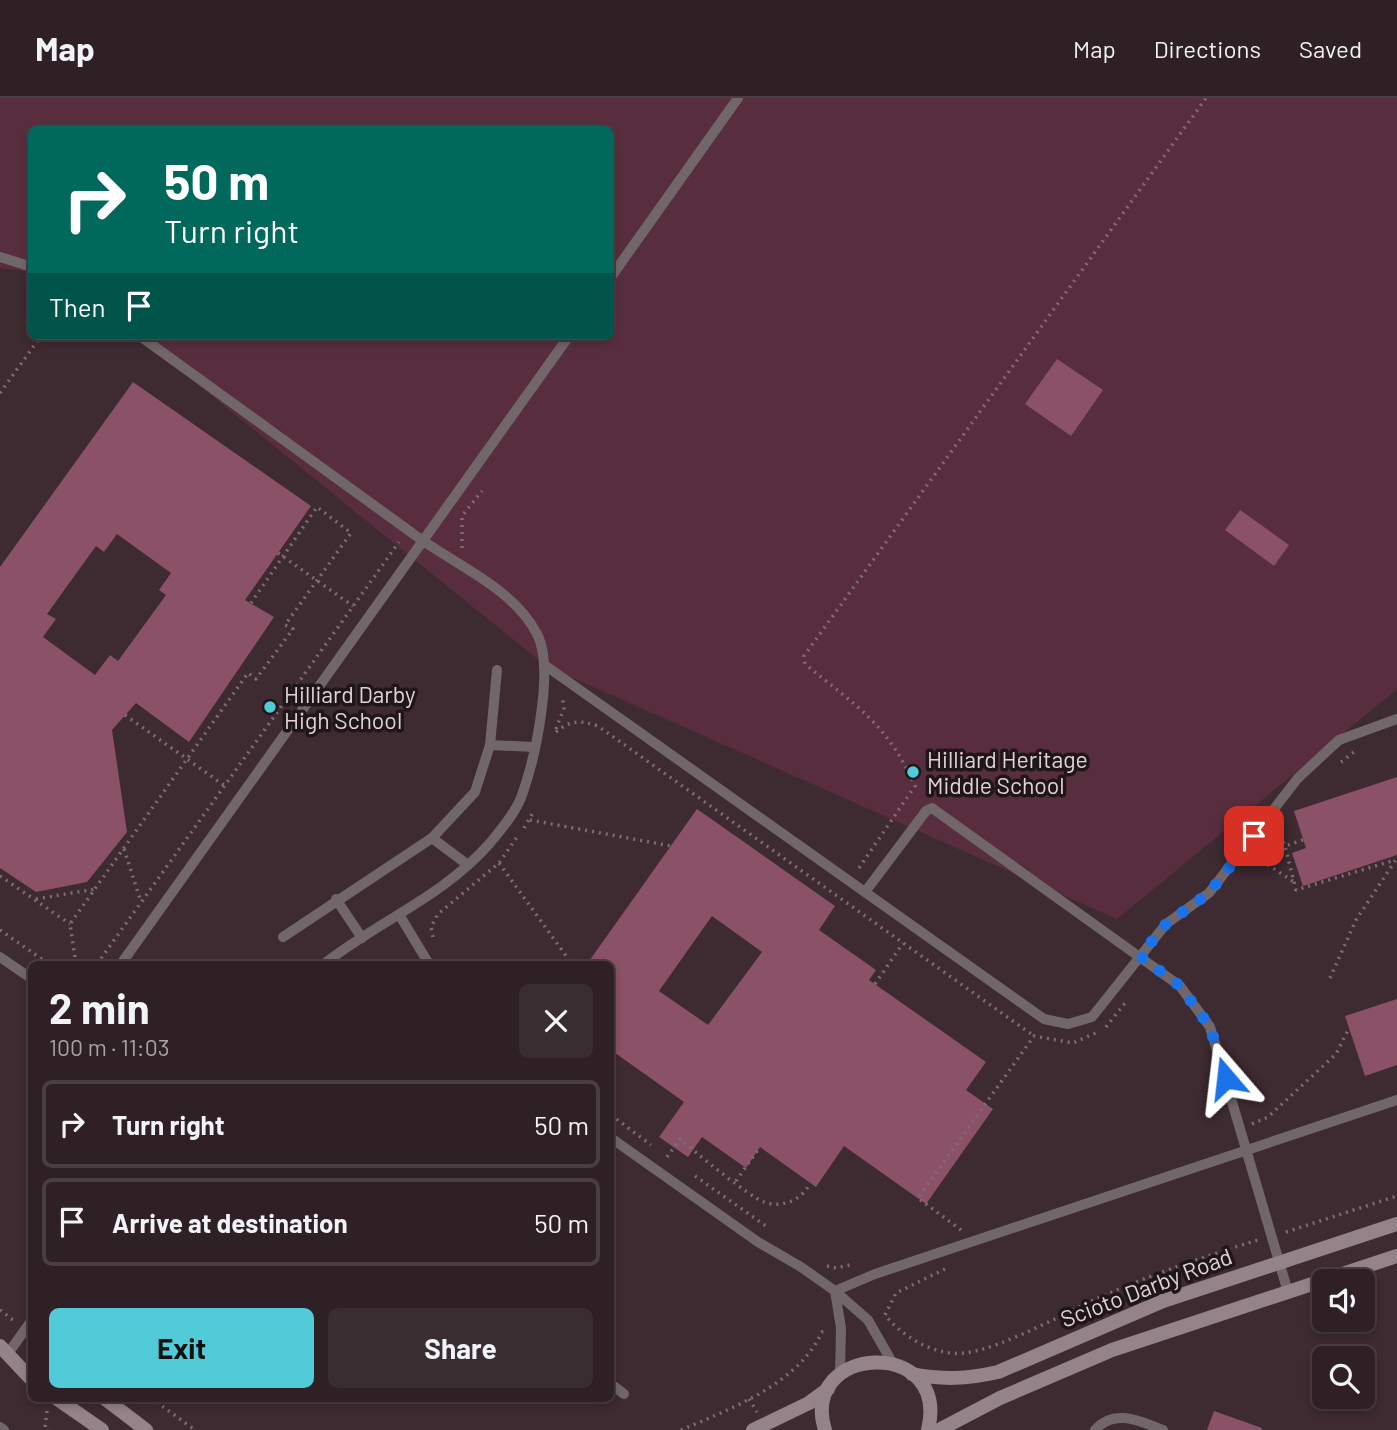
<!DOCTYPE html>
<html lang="en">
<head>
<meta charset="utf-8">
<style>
  body { margin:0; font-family:Barlow,sans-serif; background:#3a2d32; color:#f1f3f6; height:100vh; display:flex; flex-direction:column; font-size:26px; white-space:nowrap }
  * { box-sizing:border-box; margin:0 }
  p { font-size:23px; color:#a7a3a7 }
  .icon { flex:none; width:38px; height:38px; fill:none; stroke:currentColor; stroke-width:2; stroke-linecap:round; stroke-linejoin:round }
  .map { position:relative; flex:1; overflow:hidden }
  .side { position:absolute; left:28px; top:863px; width:586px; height:441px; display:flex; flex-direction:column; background:#2e2025; border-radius:10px; box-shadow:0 4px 10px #0003,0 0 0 2px #493e42 }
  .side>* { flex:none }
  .banner { position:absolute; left:28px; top:28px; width:586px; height:214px; border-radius:10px; box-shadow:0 4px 10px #0003,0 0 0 2px #493e42; background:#00695c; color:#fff; overflow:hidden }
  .controls { position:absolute; left:1312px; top:1171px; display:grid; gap:14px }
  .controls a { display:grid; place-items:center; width:63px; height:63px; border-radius:10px; background:#2e2025; box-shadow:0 4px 10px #0003,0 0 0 2px #493e42; font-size:35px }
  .pin { position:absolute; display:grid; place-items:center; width:60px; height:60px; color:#fff; margin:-30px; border-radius:14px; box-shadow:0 4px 10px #0006 }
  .me { position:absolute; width:77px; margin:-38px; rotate:343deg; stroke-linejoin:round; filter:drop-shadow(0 0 5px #0008) }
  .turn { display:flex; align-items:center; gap:24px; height:147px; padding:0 21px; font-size:32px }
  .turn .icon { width:91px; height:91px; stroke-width:2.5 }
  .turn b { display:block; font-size:49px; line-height:60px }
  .then { display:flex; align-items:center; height:66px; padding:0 21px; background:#0003; gap:14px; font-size:26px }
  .round { display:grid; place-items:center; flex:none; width:74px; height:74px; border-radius:10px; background:#3a2d32 }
  .summary { display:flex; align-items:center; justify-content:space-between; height:119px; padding:0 21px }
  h1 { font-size:42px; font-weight:700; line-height:52px }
  .button { display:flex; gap:14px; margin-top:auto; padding:14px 21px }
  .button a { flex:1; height:80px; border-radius:10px; background:#52cbd9; color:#111; font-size:28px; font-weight:700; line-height:80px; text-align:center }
  .button a+a { background:#3a2d32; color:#f1f3f6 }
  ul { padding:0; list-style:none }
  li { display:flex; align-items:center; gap:21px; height:88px; margin:0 14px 10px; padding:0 7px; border:4px solid #493e42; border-radius:10px }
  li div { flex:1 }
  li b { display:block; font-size:26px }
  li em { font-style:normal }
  header { display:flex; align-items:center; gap:42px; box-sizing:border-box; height:98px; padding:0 35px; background:#2e2025; border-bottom:2px solid #493e42 }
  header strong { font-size:33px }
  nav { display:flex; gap:38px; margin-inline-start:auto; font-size:24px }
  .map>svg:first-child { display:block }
</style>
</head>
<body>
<header>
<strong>Map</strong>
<nav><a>Map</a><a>Directions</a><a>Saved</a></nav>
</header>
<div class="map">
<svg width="1397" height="1332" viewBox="0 0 1397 1332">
  <rect width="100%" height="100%" fill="#3e2a31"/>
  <polygon fill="#582e3e" points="0,0 1397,0 1397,591 1117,821 546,568 138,238 611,238 611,32 32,32 31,174 0,170"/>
  <g fill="#8a5167" fill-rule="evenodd">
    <polygon points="1057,261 1103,292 1071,338 1025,306"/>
    <path d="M133,284L311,408L245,502L274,519L189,644L136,605L112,632L127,734L87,784L36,794L0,770V469ZM117,436L171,475L159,492L166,497L118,563L110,557L95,577L43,539L56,521L47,516L96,448L104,454Z"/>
    <polygon points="1240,412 1289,447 1274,468 1225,432"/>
    <polygon points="1397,679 1397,757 1303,788 1292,755 1306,750 1294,713"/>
    <path d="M697,711L835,808L819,832L876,872L869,882L986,964L966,992L993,1011L926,1106L844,1048L816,1089L760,1049L746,1070L702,1039L688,1059L659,1039L684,1004L611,952V866H587ZM712,818L762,854L708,927L659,893Z"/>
    <polygon points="1397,901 1397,967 1365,978 1345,918"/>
    <polygon points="1214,1313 1262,1330 1261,1332 1207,1332"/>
  </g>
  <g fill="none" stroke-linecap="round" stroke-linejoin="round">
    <g stroke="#7f6d73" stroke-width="3.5" stroke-dasharray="2 5" stroke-linecap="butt">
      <polyline points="0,295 41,238"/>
      <polyline points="462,450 462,418 482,393"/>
      <polyline points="278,455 353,508"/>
      <polyline points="125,617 225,688"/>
      <polyline points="556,631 564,610 562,598"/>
      <path d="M556,634C571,622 580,622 598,628L1034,938"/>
      <polyline points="1341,664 1354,654"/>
      <polyline points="530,722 671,748"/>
      <polyline points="524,730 532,716"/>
      <polyline points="1277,731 1285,748"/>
      <polyline points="1303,742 1285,748 1296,792 1395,762"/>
      <polyline points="124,751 141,804"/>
      <polyline points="1256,759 1294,784"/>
      <polyline points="499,765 572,866"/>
      <path d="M859,770L915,688C887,625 856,608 805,566L804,558L1206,0"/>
      <polyline points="0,778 70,826"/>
      <polyline points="36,801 96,791"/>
      <polyline points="0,832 49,866"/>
      <polyline points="433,839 431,829 438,816 499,765 517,739"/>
      <polyline points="76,866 70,826 248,575 256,581 293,531 285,527 351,435 317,409 251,505"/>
      <polyline points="97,866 399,444"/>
      <polyline points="1330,880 1356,822 1397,760"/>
      <polyline points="875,886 903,845"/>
      <polyline points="1106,929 1125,905"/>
      <polyline points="611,1017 651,1047"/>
      <polyline points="1252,1026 1268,1019 1336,956 1349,930"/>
      <path d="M667,1059L680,1041C695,1054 748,1098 764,1104C782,1111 803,1101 810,1085"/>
      <polyline points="695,1078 766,1128"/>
      <polyline points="736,1083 760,1049"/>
      <polyline points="961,1132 918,1100 1034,938 1073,945 1100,933"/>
      <polyline points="1286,1134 1397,1098"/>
      <polyline points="827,1168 836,1170 854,1166"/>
      <path d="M945,1171L896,1195L885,1217C903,1239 934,1258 964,1255C1003,1251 1073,1210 1112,1194C1159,1174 1209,1157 1258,1142"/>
      <polyline points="0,1212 13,1222"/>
      <polyline points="151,1300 195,1332"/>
      <polyline points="749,1301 757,1314"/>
      <polyline points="47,1313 45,1329 49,1332"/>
      <path d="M681,1332C732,1310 797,1287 822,1234L826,1233"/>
    </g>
    <g stroke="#716669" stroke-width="10">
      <polyline points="0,159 32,169"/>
      <polyline points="611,179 738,0"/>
      <path d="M140,238C233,305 326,373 419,440C458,468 514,491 537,536C555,570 535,661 522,697C517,713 500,733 490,745C443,799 378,823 324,866"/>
      <polyline points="546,568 1044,921 1068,926 1092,919 1166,826 1209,795 1298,680 1339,642 1397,621"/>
      <polyline points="490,647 534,649"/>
      <polyline points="432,740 468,767"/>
      <polyline points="865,794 926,713 932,710 1180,888 1210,929 1288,1194"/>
      <polyline points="336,801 362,840"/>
      <polyline points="400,818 429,866"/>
      <polyline points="283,839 432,740 475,694 490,647 497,572"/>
      <polyline points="0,859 32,881"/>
      <polyline points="121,866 569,238"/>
      <polyline points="611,1040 758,1144 801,1169 835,1193 868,1222 892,1264"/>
      <polyline points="835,1193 875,1176 1397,1002"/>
      <polyline points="835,1193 841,1230 840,1276"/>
      <polyline points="9,1254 32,1222"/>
      <polyline points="611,1286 624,1296"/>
      <polyline points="0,1329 4,1332"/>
      <path d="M1095,1332C1114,1310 1140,1323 1163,1332"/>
    </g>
    <g stroke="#948389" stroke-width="14">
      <polyline points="0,1248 32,1282"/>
      <path d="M912,1276C943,1282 967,1281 998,1274L1163,1203L1397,1126"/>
      <polyline points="56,1300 102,1332"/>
      <polyline points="104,1300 146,1332"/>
      <polyline points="753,1332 809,1305 828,1291"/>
      <path d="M825,1332C798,1246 951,1238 928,1332"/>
      <polyline points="939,1332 1000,1300 1112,1252 1397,1158"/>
    </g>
  </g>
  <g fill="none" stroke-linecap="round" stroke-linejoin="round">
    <polyline stroke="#1a73e8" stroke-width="12" stroke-dasharray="0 21.6" points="1226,980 1210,929 1180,888 1140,858 1166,826 1209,795 1254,738"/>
  </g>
  <g fill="#52cbd9" stroke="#1f1619" stroke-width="2.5">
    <circle cx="270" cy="609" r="7"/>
    <circle cx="913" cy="674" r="7"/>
  </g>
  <g text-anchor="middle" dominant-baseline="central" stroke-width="7" stroke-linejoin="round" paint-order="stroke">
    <g font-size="23" fill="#e1d3d7" stroke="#1f1619" text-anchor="start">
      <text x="284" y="596">Hilliard Darby<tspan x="284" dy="26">High School</tspan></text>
      <text x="927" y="661">Hilliard Heritage<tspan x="927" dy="26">Middle School</tspan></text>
    </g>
    <g font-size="23" fill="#e1d3d7" stroke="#1f1619">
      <text transform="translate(1146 1189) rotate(-21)">Scioto Darby Road</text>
    </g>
  </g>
</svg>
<div class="controls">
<a><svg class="icon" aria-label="sound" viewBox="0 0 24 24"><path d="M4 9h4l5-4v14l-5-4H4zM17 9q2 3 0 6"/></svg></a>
<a><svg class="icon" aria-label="search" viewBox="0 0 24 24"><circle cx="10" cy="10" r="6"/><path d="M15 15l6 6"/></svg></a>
</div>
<div class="pin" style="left:1254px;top:738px;background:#d93025"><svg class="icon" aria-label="arrive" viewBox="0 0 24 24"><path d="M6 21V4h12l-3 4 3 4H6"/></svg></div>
<svg class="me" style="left:1226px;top:980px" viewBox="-20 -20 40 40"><path d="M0-17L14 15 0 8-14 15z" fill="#1a73e8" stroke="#fff" stroke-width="4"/></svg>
<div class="banner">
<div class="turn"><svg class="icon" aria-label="right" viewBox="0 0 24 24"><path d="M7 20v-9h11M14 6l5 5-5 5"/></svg><div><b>50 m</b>Turn right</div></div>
<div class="then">Then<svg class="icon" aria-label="arrive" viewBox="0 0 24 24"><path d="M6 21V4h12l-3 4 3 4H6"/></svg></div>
</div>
<section class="side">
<div class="summary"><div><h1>2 min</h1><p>100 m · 11:03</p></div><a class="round"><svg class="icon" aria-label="close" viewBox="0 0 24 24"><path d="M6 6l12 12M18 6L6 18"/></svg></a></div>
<ul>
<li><svg class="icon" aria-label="right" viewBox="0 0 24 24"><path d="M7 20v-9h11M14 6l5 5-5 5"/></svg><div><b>Turn right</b></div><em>50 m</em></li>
<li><svg class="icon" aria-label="arrive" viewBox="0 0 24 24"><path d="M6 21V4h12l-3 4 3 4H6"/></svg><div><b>Arrive at destination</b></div><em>50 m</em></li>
</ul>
<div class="button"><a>Exit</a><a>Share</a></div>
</section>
</div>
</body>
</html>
